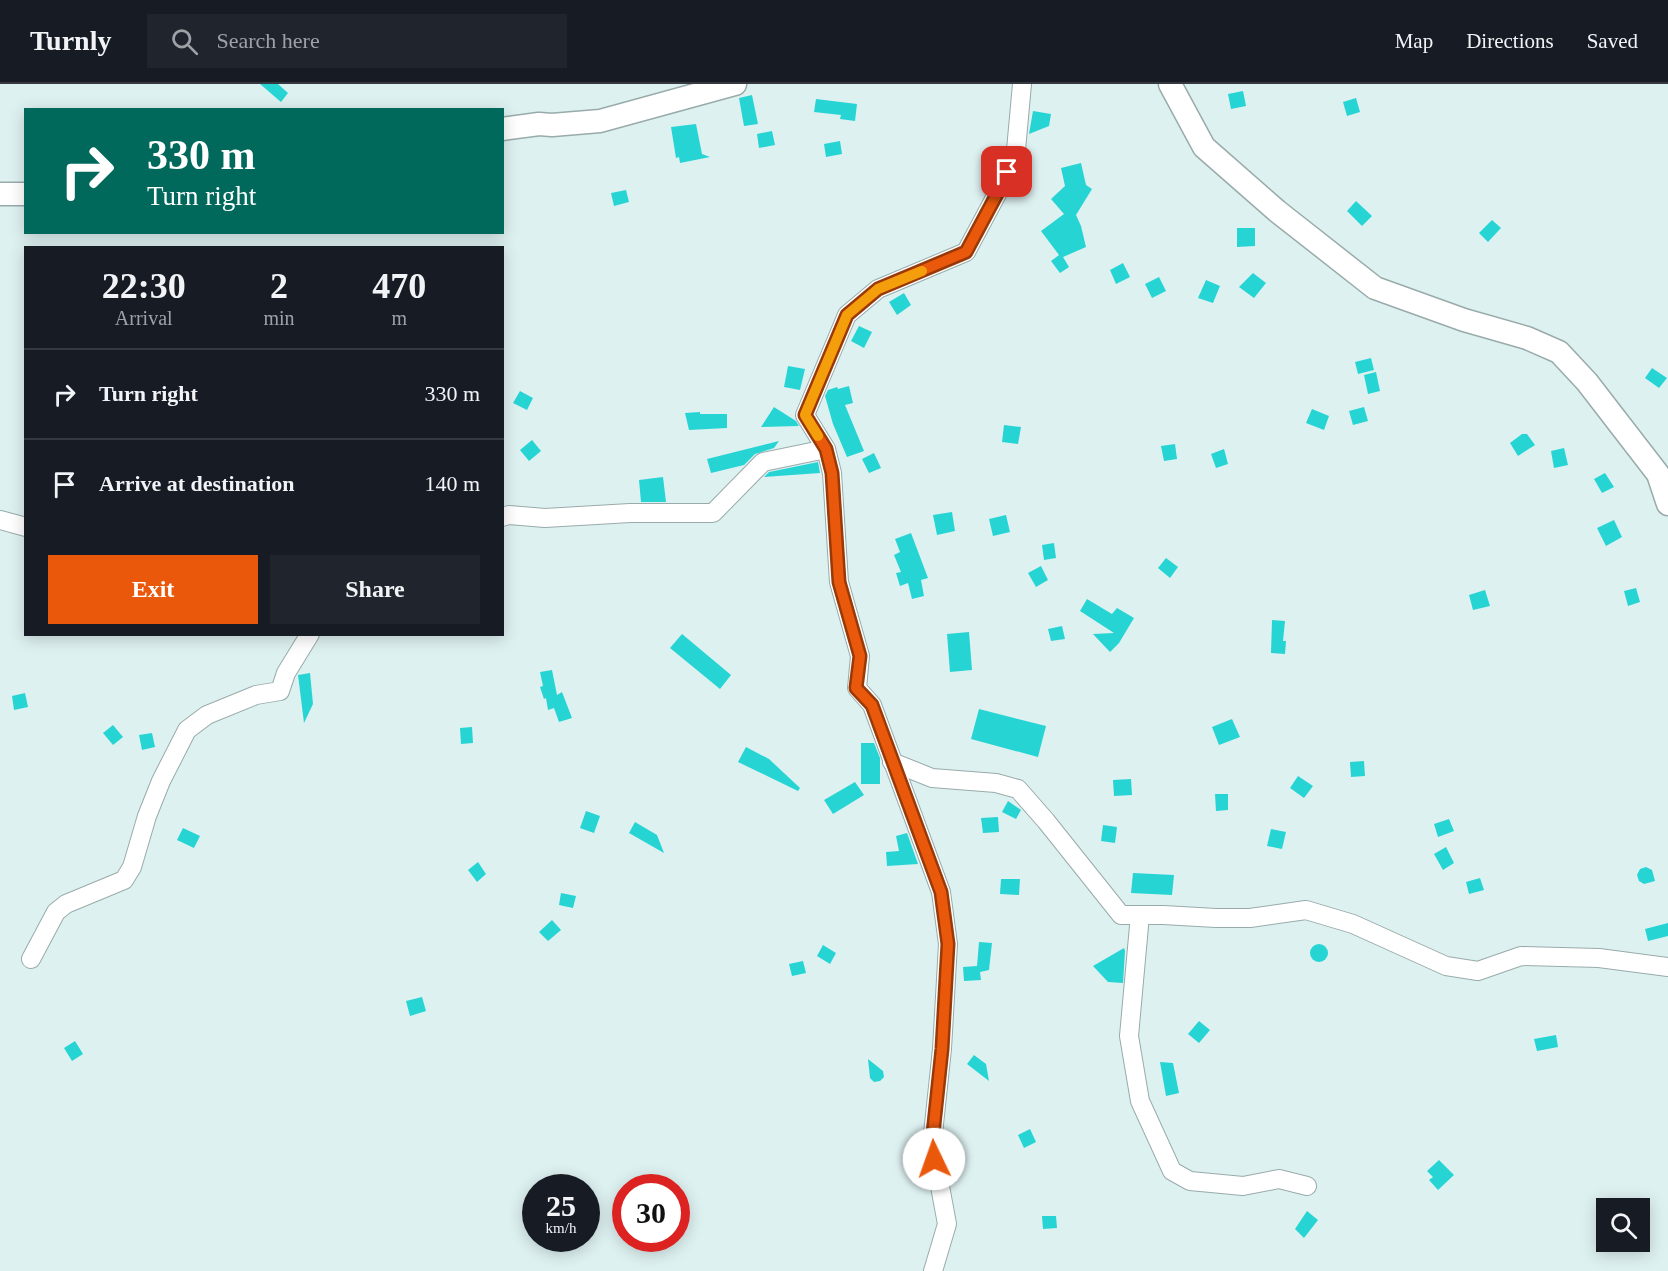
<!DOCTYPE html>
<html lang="en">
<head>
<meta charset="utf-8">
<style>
  body { margin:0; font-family:Georgia,serif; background:#20242c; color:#f1f3f6; height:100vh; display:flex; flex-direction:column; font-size:22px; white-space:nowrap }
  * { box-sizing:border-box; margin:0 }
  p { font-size:20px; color:#9ea1a6 }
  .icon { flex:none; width:33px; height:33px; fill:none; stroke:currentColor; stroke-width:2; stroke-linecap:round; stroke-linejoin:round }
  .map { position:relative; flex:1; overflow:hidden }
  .sheet { position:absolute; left:24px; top:162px; width:480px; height:390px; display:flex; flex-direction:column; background:#171b24; border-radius:0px; box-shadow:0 3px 15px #0003 }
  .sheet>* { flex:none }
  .top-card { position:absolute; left:24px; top:24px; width:480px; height:126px; border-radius:0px; box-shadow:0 3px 15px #0003; background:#00695c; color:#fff; overflow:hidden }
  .controls { position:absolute; left:1596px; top:1114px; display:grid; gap:12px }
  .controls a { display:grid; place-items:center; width:54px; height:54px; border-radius:0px; background:#171b24; box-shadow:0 3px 15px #0003; font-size:30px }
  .speed { position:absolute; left:522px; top:1090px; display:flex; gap:12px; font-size:30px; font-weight:700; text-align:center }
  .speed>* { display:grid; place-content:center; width:78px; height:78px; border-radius:50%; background:#171b24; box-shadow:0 3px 15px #0003; line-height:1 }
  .speed small { font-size:15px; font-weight:400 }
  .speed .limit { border:9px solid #d22; background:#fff; color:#111 }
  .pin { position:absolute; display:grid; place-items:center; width:51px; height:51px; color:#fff; margin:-26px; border-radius:12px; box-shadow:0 3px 9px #0006 }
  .me { position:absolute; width:66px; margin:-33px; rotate:357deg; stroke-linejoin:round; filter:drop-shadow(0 0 4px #0008) }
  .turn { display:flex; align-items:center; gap:21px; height:126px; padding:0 24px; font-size:27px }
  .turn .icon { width:78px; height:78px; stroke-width:2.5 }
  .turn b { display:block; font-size:42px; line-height:51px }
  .eta { display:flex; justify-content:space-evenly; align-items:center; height:102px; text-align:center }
  .eta b { font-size:36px; font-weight:600; line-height:42px }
  .primary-button { display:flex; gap:12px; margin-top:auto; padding:12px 24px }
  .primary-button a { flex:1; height:69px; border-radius:0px; background:#ea580c; color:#fff; font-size:24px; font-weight:600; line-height:69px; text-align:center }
  .primary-button a+a { background:#20242c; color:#f1f3f6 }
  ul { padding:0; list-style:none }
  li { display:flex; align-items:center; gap:18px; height:90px; padding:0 24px; border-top:2px solid #363941 }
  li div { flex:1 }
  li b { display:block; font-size:22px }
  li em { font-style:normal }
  header { display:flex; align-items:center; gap:36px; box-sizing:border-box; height:84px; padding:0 30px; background:#171b24; border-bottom:2px solid #363941 }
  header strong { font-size:28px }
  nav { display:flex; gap:33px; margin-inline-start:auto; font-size:21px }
  .search { width:420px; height:54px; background:#20242c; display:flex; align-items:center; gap:15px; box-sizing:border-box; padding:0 21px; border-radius:0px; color:#9ea1a6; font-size:22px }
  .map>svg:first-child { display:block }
</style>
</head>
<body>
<header>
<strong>Turnly</strong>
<div class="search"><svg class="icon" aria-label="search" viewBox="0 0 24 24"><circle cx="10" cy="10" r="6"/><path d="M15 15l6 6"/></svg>Search here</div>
<nav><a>Map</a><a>Directions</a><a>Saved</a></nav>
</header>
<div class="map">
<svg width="1668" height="1187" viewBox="0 0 1668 1187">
  <rect width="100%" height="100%" fill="#def1f1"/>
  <g fill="#27d4d4">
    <polygon points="260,0 278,0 288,9 281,18"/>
    <polygon points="1243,7 1246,22 1231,25 1228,10"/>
    <polygon points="752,11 758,40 744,42 739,14"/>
    <polygon points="1356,14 1360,28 1347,32 1343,18"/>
    <polygon points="816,15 857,20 855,37 840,35 841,31 814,28"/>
    <polygon points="1033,27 1051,30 1049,42 1029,50"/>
    <polygon points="696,40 702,70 710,73 680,79 679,73 676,74 671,43"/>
    <polygon points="772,47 775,61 759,64 757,50"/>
    <polygon points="840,57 842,70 826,73 824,60"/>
    <polygon points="1081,79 1086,101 1092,105 1076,131 1081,142 1086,163 1063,173 1069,183 1060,189 1051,177 1059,171 1041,147 1064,130 1051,115 1065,102 1061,84"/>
    <polygon points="626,106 629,118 614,122 611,109"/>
    <polygon points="1356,117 1372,132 1362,142 1347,127"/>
    <polygon points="1492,136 1501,144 1488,158 1479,149"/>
    <polygon points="1237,144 1255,144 1255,162 1237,163"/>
    <polygon points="1123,179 1130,193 1116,200 1110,186"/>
    <polygon points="1253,189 1266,199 1254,214 1239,203"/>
    <polygon points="1159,193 1166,207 1152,214 1145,200"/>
    <polygon points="1206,196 1220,202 1213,219 1198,214"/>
    <polygon points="904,209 911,221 897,231 889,218"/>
    <polygon points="859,242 872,248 864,264 851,257"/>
    <polygon points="1371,274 1374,286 1358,290 1355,278"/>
    <polygon points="788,282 805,285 800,306 784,303"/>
    <polygon points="1652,284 1667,294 1659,304 1645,294"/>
    <polygon points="1376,288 1380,307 1368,310 1364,291"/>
    <polygon points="849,302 853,319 845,321 864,367 847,373 833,340 825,312 828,306 837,303 838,305"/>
    <polygon points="520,307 533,314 527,326 513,319"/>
    <polygon points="774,323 796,337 799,342 761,343"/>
    <polygon points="1364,323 1368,337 1353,341 1349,327"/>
    <polygon points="1312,325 1329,332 1324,346 1306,339"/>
    <polygon points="700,328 700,330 727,330 727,344 689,346 685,329"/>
    <polygon points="1004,341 1021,343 1018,360 1002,358"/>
    <polygon points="1522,350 1527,350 1535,361 1518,372 1510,359"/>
    <polygon points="532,356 541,367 529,377 520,366"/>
    <polygon points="779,357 774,364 755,370 744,381 711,389 707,375"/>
    <polygon points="1175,360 1177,375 1164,377 1161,362"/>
    <polygon points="1564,364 1568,381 1554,384 1551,367"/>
    <polygon points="1224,365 1228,380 1216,384 1211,370"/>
    <polygon points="874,369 881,384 869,389 862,375"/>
    <polygon points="818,378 820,389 764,393 769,388"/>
    <polygon points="1605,389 1614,403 1602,409 1594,395"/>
    <polygon points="663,393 666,418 641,418 639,396"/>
    <polygon points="952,428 955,447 937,451 933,431"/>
    <polygon points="1006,431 1010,448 993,452 989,435"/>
    <polygon points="1614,436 1622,453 1606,462 1597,444"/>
    <polygon points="911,449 928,494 921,496 924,512 912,515 908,499 900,502 896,489 901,488 894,471 900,468 895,455"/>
    <polygon points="1054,459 1056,474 1044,476 1042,461"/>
    <polygon points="1166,474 1178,483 1170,494 1158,484"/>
    <polygon points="1041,482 1048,496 1036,503 1028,489"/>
    <polygon points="1636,504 1640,518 1628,522 1624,507"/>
    <polygon points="1485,506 1490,522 1473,526 1469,511"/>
    <polygon points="1087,515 1112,530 1117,524 1134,534 1119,559 1110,568 1093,550 1114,549 1080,527"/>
    <polygon points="1272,536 1285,537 1283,557 1286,557 1285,570 1271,569"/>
    <polygon points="1062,542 1065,555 1051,557 1048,545"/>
    <polygon points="969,548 972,586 950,588 947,550"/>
    <polygon points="682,550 731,591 720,605 670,564"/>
    <polygon points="552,586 557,611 562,608 572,634 559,638 554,624 548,626 546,614 544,615 540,603 543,602 540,588"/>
    <polygon points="310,589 313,620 304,639 298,591"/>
    <polygon points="25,609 28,623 14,626 12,612"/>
    <polygon points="979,625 1046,642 1038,673 971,655"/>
    <polygon points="1232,635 1240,653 1219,661 1212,643"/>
    <polygon points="113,641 123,653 113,661 103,649"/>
    <polygon points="472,643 473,659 461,660 460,644"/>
    <polygon points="152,649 155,663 142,666 139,651"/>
    <polygon points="861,659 874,659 880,674 880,700 861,700"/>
    <polygon points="746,663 769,675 800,704 798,707 738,678"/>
    <polygon points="1364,677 1365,692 1351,693 1350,678"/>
    <polygon points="1298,692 1313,702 1304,714 1290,704"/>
    <polygon points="1131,695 1132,711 1114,712 1113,696"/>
    <polygon points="855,698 864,711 833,730 824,716"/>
    <polygon points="1215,710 1228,710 1228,726 1216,727"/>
    <polygon points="1008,717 1021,726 1016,735 1002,728"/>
    <polygon points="586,727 600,732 594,749 580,744"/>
    <polygon points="998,733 999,748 983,749 981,734"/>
    <polygon points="1449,735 1454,747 1438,753 1434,740"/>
    <polygon points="635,738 657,751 664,769 629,749"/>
    <polygon points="1103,741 1117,743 1115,759 1101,757"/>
    <polygon points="183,744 200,752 194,764 177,756"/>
    <polygon points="1271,745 1286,748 1282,765 1267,762"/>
    <polygon points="907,749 918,780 887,782 886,768 899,767 896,752"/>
    <polygon points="1446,763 1454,779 1443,786 1434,770"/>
    <polygon points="478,778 486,790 477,798 468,786"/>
    <polygon points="1646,783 1652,786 1655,797 1644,800 1639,797 1637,791 1640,785"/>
    <polygon points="1133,789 1174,791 1172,811 1131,809"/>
    <polygon points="1480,794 1484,806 1469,810 1466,798"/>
    <polygon points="1001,795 1020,795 1019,811 1000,810"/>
    <polygon points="561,809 576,812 573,824 559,821"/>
    <polygon points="552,836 561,846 548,857 539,848"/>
    <polygon points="1668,839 1668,852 1648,857 1645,845"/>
    <polygon points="979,858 992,859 989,886 980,888 981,896 964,897 963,883 977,882"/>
    <circle cx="1319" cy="869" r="9"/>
    <polygon points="823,861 836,869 830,880 817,872"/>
    <polygon points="1124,864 1125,867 1123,899 1108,898 1093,882"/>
    <polygon points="803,877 806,889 792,892 789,880"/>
    <polygon points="422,913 426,927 410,932 406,917"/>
    <polygon points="1199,937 1210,946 1199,959 1188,950"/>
    <polygon points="1556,951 1558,963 1537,967 1534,955"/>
    <polygon points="75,957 83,970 72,977 64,964"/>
    <polygon points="974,971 986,980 989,997 967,980"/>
    <polygon points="868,975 883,987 884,993 880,997 874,998 870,994"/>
    <polygon points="1160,978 1173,979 1179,1009 1166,1012"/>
    <polygon points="1030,1045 1036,1058 1024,1064 1018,1051"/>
    <polygon points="1439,1076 1454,1091 1438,1106 1429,1096 1433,1093 1427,1087"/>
    <polygon points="1307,1127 1318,1136 1304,1154 1295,1145"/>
    <polygon points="1042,1132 1056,1132 1057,1144 1043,1145"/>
  </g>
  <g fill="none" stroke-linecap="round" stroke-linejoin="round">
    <g stroke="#98abaa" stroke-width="20">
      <g id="minor">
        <polyline points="502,433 509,431 545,434 630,429 713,429 763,378 826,365"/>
        <polyline points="0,436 26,443"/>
        <polyline points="892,678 932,694 996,699 1018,705 1046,737 1121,831 1163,831 1216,834 1250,834 1306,826 1353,840 1446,882 1478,887 1521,872 1599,874 1668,883"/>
        <polyline points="1140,831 1129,952 1140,1017 1172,1087 1190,1097 1243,1102 1279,1095 1307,1102"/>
        <polyline points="31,875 56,828 66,820 124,796 132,783 147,732 161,697 187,646 207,631 256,611 280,607 286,589 310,550"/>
        <polyline points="933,1187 947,1140 932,1059 942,965 948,860 941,808 872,621 857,604 860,572 839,498 832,389 826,365 805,331 847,231 878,205 966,168 997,110 1016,66 1022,0"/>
      </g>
    </g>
    <g stroke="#98abaa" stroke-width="25">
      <g id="tertiary">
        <polyline points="1170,0 1204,63 1277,127 1375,204 1464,236 1527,254 1559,268 1587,298 1658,390 1668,420"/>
        <polyline points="502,45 539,40 552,41 600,37 735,0"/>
        <polyline points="0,110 26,110"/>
      </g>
    </g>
    <use href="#minor" stroke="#fff" stroke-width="18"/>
    <use href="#tertiary" stroke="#fff" stroke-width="22"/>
  </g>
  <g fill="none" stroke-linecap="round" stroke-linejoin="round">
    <g stroke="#983908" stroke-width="15">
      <polyline id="route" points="934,1075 932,1059 942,965 948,860 941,808 872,621 856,604 860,572 839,498 832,389 826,365 805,331 847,231 878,205 966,168 997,110 1007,88"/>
    </g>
    <use href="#route" stroke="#ea580c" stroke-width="10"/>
    <polyline stroke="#f59e0b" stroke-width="10" points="818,352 805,331 847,231 878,205 922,187"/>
  </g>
</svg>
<div class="controls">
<a><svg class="icon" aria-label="search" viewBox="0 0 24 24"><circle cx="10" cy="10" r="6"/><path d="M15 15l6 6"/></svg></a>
</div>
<div class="speed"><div>25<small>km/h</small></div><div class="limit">30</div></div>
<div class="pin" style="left:1007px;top:88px;background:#d93025"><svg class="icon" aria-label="arrive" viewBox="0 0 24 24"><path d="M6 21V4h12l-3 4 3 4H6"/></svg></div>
<svg class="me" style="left:934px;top:1075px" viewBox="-20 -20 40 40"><circle r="19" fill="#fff"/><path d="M0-13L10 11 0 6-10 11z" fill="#ea580c"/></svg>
<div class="top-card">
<div class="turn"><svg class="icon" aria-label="right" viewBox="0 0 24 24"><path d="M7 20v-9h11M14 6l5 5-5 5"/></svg><div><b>330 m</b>Turn right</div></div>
</div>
<section class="sheet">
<div class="eta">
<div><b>22:30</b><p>Arrival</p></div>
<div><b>2</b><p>min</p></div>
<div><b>470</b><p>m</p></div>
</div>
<ul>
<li><svg class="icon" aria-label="right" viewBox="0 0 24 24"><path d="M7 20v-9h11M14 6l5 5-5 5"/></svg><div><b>Turn right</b></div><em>330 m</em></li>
<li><svg class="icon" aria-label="arrive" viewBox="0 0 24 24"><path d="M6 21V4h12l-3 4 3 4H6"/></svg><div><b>Arrive at destination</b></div><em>140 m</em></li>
</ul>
<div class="primary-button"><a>Exit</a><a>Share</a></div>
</section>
</div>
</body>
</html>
